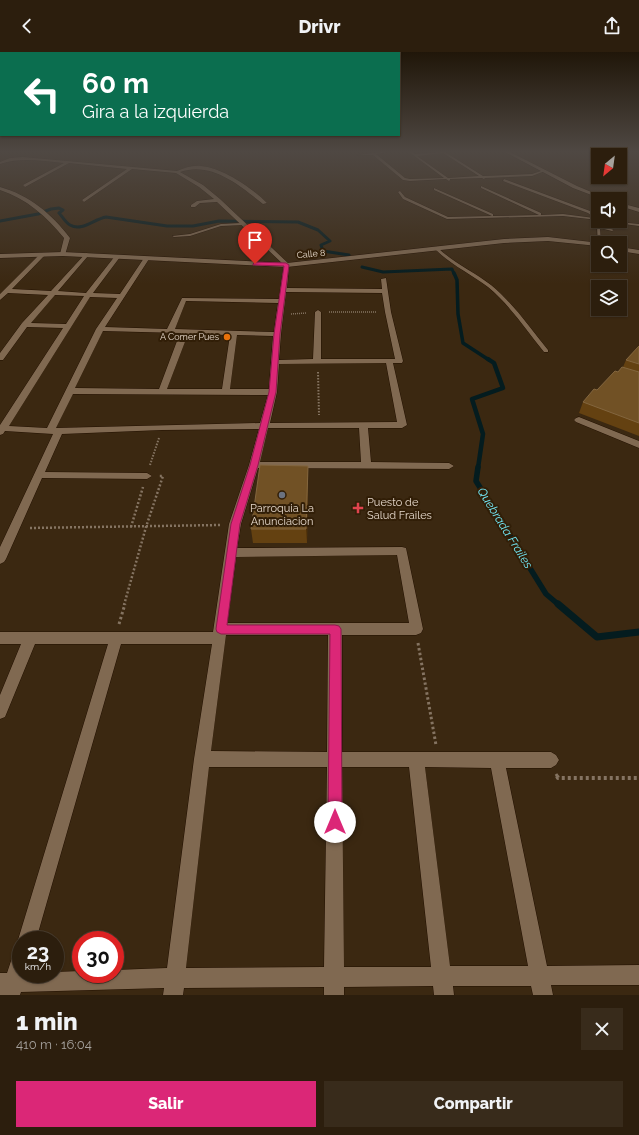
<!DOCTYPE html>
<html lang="es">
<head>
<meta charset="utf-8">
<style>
  body { margin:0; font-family:Raleway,sans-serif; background:#382b1b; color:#f1f3f6; height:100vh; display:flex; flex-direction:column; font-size:15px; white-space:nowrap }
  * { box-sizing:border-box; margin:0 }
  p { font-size:13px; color:#a6a29d }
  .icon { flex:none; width:22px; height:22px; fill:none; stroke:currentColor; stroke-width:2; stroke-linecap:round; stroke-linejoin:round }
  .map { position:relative; height:943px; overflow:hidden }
  .drawer { display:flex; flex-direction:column; background:#2c1e0d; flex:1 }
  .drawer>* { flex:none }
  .guide { position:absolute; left:0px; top:0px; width:400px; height:84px; box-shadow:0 1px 3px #0004,0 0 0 1px #483c2e; background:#0b6e4f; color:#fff; overflow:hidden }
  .needle { width:26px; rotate:209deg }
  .buttons { position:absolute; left:591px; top:96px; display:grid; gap:8px }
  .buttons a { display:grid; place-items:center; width:36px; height:36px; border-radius:0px; background:#2c1e0d; box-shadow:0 1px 3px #0004,0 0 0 1px #483c2e; font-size:20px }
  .speed { position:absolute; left:12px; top:879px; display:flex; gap:8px; font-size:20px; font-weight:700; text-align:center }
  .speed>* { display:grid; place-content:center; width:52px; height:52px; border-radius:50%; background:#2c1e0d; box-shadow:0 1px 3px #0004,0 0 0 1px #483c2e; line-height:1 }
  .speed small { font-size:10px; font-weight:400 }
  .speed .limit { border:6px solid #d22; background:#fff; color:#111 }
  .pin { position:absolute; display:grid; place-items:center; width:34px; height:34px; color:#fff; margin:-41px -17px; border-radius:50% 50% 50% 0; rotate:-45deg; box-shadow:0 0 4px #0007 }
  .pin .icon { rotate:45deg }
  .me { position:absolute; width:44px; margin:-22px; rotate:0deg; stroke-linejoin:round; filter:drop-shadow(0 0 3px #0008) }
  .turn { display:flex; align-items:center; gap:14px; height:84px; padding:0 16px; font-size:18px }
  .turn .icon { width:52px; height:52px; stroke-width:2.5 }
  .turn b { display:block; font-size:28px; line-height:34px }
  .round { display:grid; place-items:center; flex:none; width:42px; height:42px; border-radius:0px; background:#382b1b }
  .head { display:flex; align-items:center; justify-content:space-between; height:68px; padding:0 16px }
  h1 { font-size:24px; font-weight:800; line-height:30px }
  .primary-button { display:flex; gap:8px; margin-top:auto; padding:8px 16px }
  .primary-button a { flex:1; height:46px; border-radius:0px; background:#db2777; color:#fff; font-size:16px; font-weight:800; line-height:46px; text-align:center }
  .primary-button a+a { background:#382b1b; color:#f1f3f6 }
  header { display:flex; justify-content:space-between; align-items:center; height:52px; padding:0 16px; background:#2c1e0d; font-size:18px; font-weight:800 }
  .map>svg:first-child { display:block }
</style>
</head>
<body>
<header><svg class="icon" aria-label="back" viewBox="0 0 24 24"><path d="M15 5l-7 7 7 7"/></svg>Drivr<svg class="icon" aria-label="share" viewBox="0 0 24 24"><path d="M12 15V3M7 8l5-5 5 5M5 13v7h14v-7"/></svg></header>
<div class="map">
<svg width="639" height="943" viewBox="0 0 639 943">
  <rect width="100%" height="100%" fill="#3b2811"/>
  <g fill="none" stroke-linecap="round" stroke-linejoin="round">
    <g stroke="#041c1f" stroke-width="3">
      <path d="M0,169L38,162L51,157L59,156L63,158L59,161C63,165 65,170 70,173C82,180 94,167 106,165L167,174H193L219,169L298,170L318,178L330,189L321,193L323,199L349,203"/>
      <polyline points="362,215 383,220 452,217 454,222"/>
    </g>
    <polyline stroke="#041c1f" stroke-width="3.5" points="454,221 457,228 458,262 463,291 489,308"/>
    <polyline stroke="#041c1f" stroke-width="4.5" points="478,416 483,382 472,347 503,336 494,311 488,307"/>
    <polyline stroke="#041c1f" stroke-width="5.5" points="478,415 476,429 546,542 559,553"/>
    <polyline stroke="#041c1f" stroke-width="7" points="558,552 597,585 639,580"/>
    <g stroke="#221000" stroke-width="1">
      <g id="service">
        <path d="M382,100H388L376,102L405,126L410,127L444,126L409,100H412L415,102L445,100L483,124L532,122L544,118L545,119L532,124L485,126L484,127L482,126L450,127V128L449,129L446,127L410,129L403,128L373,103H357ZM443,101L479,124L448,126L417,104Z"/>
        <polygon points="504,127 590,159 598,165 598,168 563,164 447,167 403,147 398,140 400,139 405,145 448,165 492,164 434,138 434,136 493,162 493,164 539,163 481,136 481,134 541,161 541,163 563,162 594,166 588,161 503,129"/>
        <polygon points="607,169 639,172 639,174 609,170"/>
        <polygon points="242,171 243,173 221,174 190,184 174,185 172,184 190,182 221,172"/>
        <polygon points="597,174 602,174 614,178 612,179 600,176 601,191 598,192"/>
        <path d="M436,196H438C454,211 474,220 491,233C513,251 530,276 548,298V300H544C526,278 510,253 488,235C471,222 451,213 436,198Z"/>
      </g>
    </g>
    <g stroke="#221000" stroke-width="1">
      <g id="minor">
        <polygon points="505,100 510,100 577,134 608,147 602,147 573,136"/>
        <path d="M23,105L177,119C185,116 192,113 201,114C223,116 252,136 267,151L263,152C240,134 212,109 180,120L203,133L220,147L289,212L287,236L382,237L381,227L386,226L391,260L403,309L402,311H393L407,373L402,376H368L371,410L449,411L454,414L449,417L258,416L241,472L237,496L402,495L406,496L423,577L421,581L416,583H342V700H551L556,703L559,708L556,713L551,716H506L547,914L639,913V933H551L553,943H533L531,934H453L454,943H434L433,934L344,935V943H324V935L184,936L183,943H163L164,936L21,940L20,943H0V921H7L14,900L21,897V922H55V920L81,919V922H115V918L167,916L194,707L212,592H121L36,888H21V895L18,888L108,592H35L5,665L0,667V643L21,592H0V580H213L229,472L249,413L259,377L162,378L62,382L45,420L147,421L152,424L147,427L42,426L6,507L4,510L0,512V495L53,382L5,379L3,382L0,383V373L63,276L27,275L3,308H0V301L22,271L48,243L8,241L0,248V242L41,201L46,202L12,237L51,239L86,201L88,202V204L58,239L86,241L115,204L117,203L120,205L93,241L120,242L144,206L146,205L149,207L105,275L167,277L182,246L279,247L284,213L217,150L200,151L195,155H191V153L197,149L214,147L199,135L176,121L132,117L84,150L82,148L127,117L69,111L25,135L23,133L64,111C41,109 22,105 0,112V110L10,106ZM286,240L382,241L385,260L395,307H321V260L318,258L315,260L313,307L279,308L281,282ZM55,243L84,244L66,272L31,271ZM90,245L117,246L96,277L47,376L9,374ZM186,249L278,251L274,280L175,277ZM103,279L180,281L159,337L75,336ZM188,282L230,283L222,337H167ZM237,283L273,284L269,337H230ZM386,311L397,370L270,371L277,340L279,312ZM73,342L268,343L260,371L56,376ZM268,376H359L361,410H260ZM397,503L409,571H227L236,505ZM226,583H328L327,700L211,699ZM209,715H327L324,915L186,916ZM342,715H409L431,915H344ZM425,715L491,716L528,914H450Z"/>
        <path d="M0,135C29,143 52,162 70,186L65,203L60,202L64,186C46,164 27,147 0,138Z"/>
        <polygon points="620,151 639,156 639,160 620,154"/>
        <polygon points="579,365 639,389 639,396 576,370 574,368 576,366"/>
      </g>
    </g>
    <g stroke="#221000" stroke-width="1">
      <g id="tertiary">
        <polygon points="548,185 600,191 598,191 598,194 548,189 504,191 287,215 63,204 0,206 0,202 63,200 287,211 504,187"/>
        <polygon points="620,195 639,198 639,202 620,199"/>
      </g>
    </g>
    <g stroke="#857462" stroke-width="1.5" stroke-dasharray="1 1" stroke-linecap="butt">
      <polyline points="329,260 376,260"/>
      <polyline points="291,262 306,261"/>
    </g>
    <g stroke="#857462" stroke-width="2" stroke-dasharray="1.5 1.5" stroke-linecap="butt">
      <polyline points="318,320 319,363"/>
      <polyline points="150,413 159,386"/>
    </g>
    <g stroke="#857462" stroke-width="2.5" stroke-dasharray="2 2" stroke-linecap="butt">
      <polyline points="131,475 143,435"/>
      <polyline points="30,476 221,473"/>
      <polyline points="124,553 146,475 163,424 159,424"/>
    </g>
    <g stroke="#857462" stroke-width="3" stroke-dasharray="2.5 2.5" stroke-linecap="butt">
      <polyline points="119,572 125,552"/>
      <polyline points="418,591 436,693"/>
      <polyline points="556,722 558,725"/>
    </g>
    <polyline stroke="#857462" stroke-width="4" stroke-dasharray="3 3" stroke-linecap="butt" points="557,724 558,726 639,726"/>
    <use href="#service" fill="#806951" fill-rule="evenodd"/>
    <use href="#minor" fill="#806951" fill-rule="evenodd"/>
    <use href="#tertiary" fill="#806951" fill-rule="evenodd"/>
  </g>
  <g fill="#644111">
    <polygon points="639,294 639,384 579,361 583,350 623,315 626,308"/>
    <polygon points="308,414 308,428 307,491 253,491 251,477"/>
  </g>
  <polygon fill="#4e3009" points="308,414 308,428 307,491 306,477"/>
  <g fill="#715125" stroke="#83663f">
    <polygon points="639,294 639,312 626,308"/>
    <polygon points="622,315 639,320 639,371 583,350 594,337 597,338 615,319 618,320"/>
    <polygon points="260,413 308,414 306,477 251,477"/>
  </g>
  <linearGradient id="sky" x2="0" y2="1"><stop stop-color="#201609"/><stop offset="0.43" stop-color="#4f4843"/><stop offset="1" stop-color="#4f4843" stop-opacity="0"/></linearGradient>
  <rect width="639" height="232" fill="url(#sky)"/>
  <polygon fill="#db2777" stroke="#8e194d" points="255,210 286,211 289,213 280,282 276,340 258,413 240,472 227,573 335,573 339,574 341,577 342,770 340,774 335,777 330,774 328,770 330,582 221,582 217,580 216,577 231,472 250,413 269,340 274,282 284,214 253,213 253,212"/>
  <circle fill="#e8710a" stroke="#311e07" stroke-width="1.5" cx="227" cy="285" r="4"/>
  <circle fill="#6b7280" stroke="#311e07" stroke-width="1.5" cx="282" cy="443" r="4"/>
  <path fill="#e0444e" stroke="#311e07" stroke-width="1.5" d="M356 450h4v4h4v4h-4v4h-4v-4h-4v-4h4z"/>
  <g text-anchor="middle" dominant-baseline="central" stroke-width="4" stroke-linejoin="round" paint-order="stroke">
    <g font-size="9" fill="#e4d7ca" stroke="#311e07">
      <text transform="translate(311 202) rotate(-5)">Calle 8</text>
    </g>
    <g font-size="9" fill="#e4d7ca" stroke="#311e07" text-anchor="end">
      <text x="219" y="285">A Comer Pues</text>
    </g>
    <g font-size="11" fill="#e4d7ca" stroke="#311e07" text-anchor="start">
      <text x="367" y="450">Puesto de<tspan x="367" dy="13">Salud Frailes</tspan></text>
      <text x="282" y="456" text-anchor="middle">Parroquia La<tspan x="282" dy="13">Anunciacion</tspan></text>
    </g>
    <g font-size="12" font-style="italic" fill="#72e9f8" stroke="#311e07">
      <text transform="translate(505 476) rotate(58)">Quebrada Frailes</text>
    </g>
  </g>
</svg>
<div class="buttons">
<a><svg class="needle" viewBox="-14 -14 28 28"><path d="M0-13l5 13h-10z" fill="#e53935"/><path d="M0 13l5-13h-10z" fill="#a6a29d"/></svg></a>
<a><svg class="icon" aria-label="sound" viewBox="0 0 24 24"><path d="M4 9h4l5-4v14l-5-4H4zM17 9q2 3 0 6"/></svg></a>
<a><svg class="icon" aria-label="search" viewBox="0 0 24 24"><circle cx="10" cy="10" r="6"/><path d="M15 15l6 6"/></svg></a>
<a><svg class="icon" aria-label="layers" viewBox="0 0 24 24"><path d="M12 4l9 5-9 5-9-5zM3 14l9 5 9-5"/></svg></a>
</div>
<div class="speed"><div>23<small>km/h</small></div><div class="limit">30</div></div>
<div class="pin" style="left:255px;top:212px;background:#d93025"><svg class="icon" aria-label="arrive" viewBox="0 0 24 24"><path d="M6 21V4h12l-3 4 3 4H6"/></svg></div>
<svg class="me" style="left:335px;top:770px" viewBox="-20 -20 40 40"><circle r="19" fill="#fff"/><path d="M0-13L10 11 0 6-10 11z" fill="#db2777"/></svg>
<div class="guide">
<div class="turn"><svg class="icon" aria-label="left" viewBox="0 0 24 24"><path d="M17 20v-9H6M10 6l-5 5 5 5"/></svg><div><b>60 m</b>Gira a la izquierda</div></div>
</div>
</div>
<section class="drawer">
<div class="head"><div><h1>1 min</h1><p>410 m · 16:04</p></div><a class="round"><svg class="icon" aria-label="close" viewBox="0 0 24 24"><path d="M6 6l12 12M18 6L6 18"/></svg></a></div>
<div class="primary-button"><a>Salir</a><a>Compartir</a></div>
</section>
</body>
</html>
